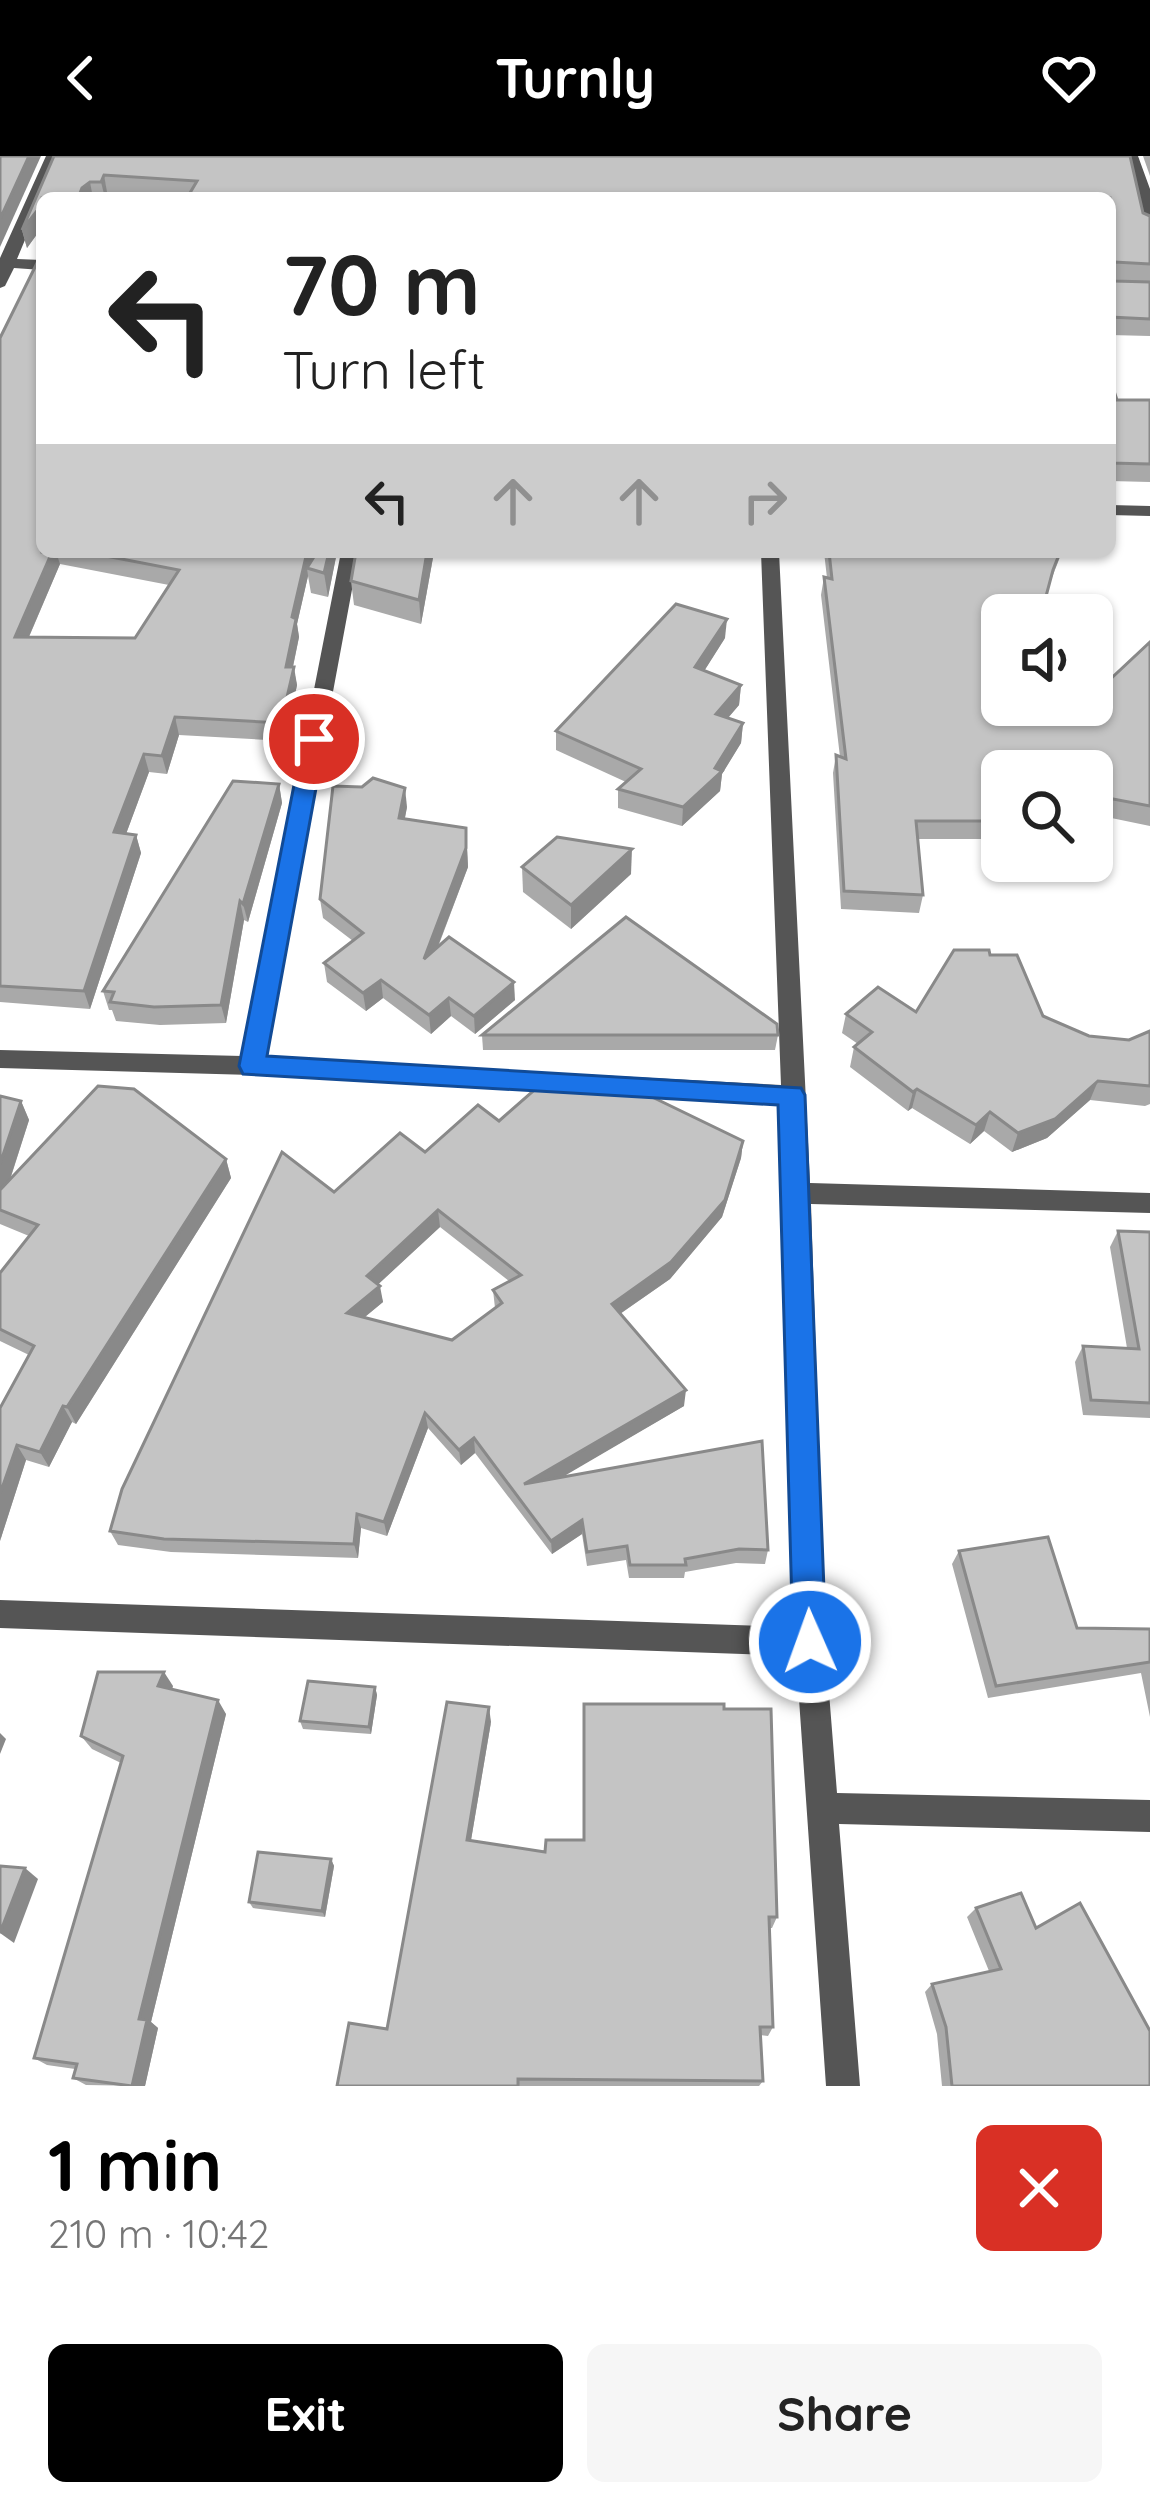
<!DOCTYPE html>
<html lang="en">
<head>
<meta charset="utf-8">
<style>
  body { margin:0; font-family:Quicksand,sans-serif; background:#f6f6f6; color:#222; height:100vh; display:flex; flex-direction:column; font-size:45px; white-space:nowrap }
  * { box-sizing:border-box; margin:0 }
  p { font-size:39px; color:#767676 }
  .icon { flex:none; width:66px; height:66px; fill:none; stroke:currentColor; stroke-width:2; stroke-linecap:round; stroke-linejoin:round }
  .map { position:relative; height:1930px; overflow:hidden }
  .sheet { display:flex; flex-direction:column; background:#fff; flex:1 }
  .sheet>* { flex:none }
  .guide { position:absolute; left:36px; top:36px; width:1080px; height:366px; border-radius:18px; box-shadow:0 3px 9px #0004; background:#fff; color:#222; overflow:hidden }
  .fabs { position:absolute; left:981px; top:438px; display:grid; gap:24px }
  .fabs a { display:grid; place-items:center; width:132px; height:132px; border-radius:18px; background:#fff; box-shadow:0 3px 9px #0004; font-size:60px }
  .pin { position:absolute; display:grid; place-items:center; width:102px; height:102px; color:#fff; margin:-51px; border:6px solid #fff; border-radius:50%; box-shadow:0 3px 12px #0007 }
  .me { position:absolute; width:132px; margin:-66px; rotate:358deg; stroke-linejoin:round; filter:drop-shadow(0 0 9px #0008) }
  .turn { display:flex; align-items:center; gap:42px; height:252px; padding:0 48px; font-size:54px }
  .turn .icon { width:156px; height:156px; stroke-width:2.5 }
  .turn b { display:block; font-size:84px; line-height:102px }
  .lanes { display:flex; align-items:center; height:114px; padding:0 48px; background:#0003; justify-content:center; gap:60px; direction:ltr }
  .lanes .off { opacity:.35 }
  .round { display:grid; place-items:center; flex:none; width:126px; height:126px; border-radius:18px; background:#f6f6f6 }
  .headline { display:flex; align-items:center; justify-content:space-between; height:204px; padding:0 48px }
  h1 { font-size:72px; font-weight:800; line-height:90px; color:#000 }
  .button { display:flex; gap:24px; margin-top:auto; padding:24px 48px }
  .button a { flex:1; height:138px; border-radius:18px; background:#000; color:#fff; font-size:48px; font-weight:800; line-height:138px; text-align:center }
  .button a+a { background:#f6f6f6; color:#222 }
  header { display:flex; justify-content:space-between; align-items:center; height:156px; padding:0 48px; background:#000; color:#fff; font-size:54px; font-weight:800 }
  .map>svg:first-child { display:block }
</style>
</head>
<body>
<header><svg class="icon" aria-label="back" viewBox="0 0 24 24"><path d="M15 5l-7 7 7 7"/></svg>Turnly<svg class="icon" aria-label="heart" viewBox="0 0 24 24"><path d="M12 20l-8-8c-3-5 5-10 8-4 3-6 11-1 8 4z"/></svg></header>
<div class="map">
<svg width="1150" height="1930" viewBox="0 0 1150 1930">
  <rect width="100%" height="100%" fill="#fff"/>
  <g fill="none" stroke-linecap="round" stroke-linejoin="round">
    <g fill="#555" fill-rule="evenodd">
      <polygon points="46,0 60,0 17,103 42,104 42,114 14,112 5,130 0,132 0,102"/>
      <polygon points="1124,0 1138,0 1150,33 1150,78 1143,74 1133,17"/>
      <polygon points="1110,349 1150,350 1150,360 1110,359"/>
      <polygon points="341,396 359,396 265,901 781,929 761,396 779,396 810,1027 1150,1037 1150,1057 811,1048 825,1486 837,1637 1150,1644 1150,1676 839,1668 860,1930 826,1930 796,1500 0,1472 0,1444 795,1471 782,948 252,919 0,912 0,894 242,900"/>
    </g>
  </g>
  <g fill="#a9a9a9" fill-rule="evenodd">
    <polygon points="54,0 1130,0 1143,57 1150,60 1150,126 1113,124 1150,126 1150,180 1110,179 1110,42 187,42 107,36 105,42 42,42 42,75 40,74 27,92 22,74"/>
    <polygon points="1143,0 1150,0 1150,20"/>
    <path d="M0,182L42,396H314L311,405L317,396H337L328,441L311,437L308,420L297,468L299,481L293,511L297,529L285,585L179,579L167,618L149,616L126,678L136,679L141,697L90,853L0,846ZM60,408L169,429L135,482L29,481Z"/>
    <polygon points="1110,223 1117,244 1150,244 1150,326 1110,325"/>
    <polygon points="434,396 421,468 354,449 351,425"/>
    <polygon points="824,396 1062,396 1002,549 1104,529 1150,486 1150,670 1092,658 1092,615 1002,615 1002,683 918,683 923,739 919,757 841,753 833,617 836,599 840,601 821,439 824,421 827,422"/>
    <polygon points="725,482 704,515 741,529 739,549 728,562 743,567 741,587 722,618 720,635 682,670 618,652 618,633 626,626 556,594 556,575"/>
    <polygon points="279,628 282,647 248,766 244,764 226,867 160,869 116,865 112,854 109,854 103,835"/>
    <polygon points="407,651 405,662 466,672 468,711 438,791 515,844 475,878 451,860 431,878 383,842 366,855 327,826 324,807 353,785 323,762 320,743"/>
    <polygon points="522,711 631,718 571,773 523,736"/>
    <polygon points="990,799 1043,860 1089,880 1129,884 1150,875 1150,948 1145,950 1090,944 1047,982 1012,996 984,975 970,988 912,952 908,955 850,911 854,891 858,888 842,877 846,858 916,856"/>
    <polygon points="482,879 778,879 775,894 483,894"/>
    <polygon points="0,940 21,945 29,964 10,1024 226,1003 231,1022 76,1268 72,1266 49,1311 26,1304 0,1385 29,1199 0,1185 0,1117 29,1080 0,1068"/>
    <path d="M499,965L743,985L741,1002L722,1061L670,1123L620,1158L684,1250L561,1321L768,1394L765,1408L736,1407L685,1416L684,1422H629L626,1404L587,1410L582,1378L552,1398L475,1297L461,1309L428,1272L387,1380L361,1372L358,1402L171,1396L118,1389L110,1375L334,1036ZM440,1071L509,1125L493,1134L495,1152L452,1184L365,1161L383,1146L378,1128Z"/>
    <polygon points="1118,1075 1150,1076 1150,1262 1083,1259 1075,1206 1083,1190 1127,1192 1110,1091"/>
    <polygon points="959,1395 1077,1472 1150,1473 1150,1561 1141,1517 988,1542 952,1408"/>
    <polygon points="173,1530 172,1533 226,1558 151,1866 158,1872 145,1930 86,1929 73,1922 75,1913 47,1909 34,1902 121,1607 92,1593 81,1580"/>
    <polygon points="375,1531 377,1539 371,1578 303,1573 300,1565"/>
    <polygon points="724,1553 777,1761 772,1772 770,1772 773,1871 768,1880 760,1879 763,1925 759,1930 337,1930 387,1873 491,1566 471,1684 545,1696 584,1684"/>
    <polygon points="331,1703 334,1710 325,1761 253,1752 249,1746"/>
    <polygon points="976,1752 1036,1772 1150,1930 942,1930 937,1878 925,1836 932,1828 989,1815 967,1761"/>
  </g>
  <g fill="#898989">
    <polygon points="29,0 41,0 0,91 0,63"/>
    <polygon points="104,19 107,36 105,42 101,26"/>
    <polygon points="90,26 93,42 78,42 82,32"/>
    <polygon points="36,56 40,74 27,92 22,74"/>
    <polygon points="52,396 56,396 60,408 21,499 15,481"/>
    <polygon points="307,396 314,396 310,413 307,412 308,420 297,468 299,481 289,529 286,511 292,461"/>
    <polygon points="329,396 337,396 328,441 324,417"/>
    <polygon points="427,396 434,396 421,468 419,444"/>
    <polygon points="727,463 725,482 694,531 695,511"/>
    <polygon points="294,511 297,529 285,585 281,567"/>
    <polygon points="741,529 739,549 714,578 716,558"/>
    <polygon points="175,561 179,579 167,618 162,600"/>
    <polygon points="743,567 741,587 722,618 720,635 682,670 683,651 715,612"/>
    <polygon points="144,598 149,616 120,694 114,676"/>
    <polygon points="279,628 282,647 248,766 243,748"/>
    <polygon points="405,632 407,651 401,681 399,662"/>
    <polygon points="466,672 468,711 426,821 424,803"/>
    <polygon points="136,679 141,697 90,853 84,835"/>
    <polygon points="632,693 631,718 571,773 571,749"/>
    <polygon points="240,745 244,764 226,867 221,849"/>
    <polygon points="381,824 383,842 366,855 363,837"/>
    <polygon points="514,826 515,844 475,878 474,860"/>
    <polygon points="449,842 451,860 431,878 429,859"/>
    <polygon points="1098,925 1090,944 1047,982 1012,996 1018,977"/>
    <polygon points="917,933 912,952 908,955 913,936"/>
    <polygon points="21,945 29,964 0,1054 0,1008"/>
    <polygon points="990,956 984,975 970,988 976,969"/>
    <polygon points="743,985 741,1002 722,1061 670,1123 611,1164 612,1148"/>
    <polygon points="226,1003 231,1022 76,1268 67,1251"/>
    <polygon points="438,1054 440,1071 370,1136 367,1120"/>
    <polygon points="380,1130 383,1146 350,1173 347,1157"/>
    <polygon points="686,1234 684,1250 525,1343 524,1328"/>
    <polygon points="63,1250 72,1266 49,1311 40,1296"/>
    <polygon points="425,1257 428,1272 387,1380 384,1366"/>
    <polygon points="474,1282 475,1297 461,1309 459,1294"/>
    <polygon points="17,1289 26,1304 0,1385 0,1338"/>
    <polygon points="357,1358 361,1372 358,1402 354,1388"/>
    <polygon points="582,1364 582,1378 552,1398 551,1385"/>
    <polygon points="164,1516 173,1530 167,1545 158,1530"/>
    <polygon points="375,1531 377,1539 371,1578 369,1571"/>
    <polygon points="218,1544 226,1558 151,1866 158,1872 145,1930 132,1930 139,1863"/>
    <polygon points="489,1551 491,1566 469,1696 467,1684"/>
    <polygon points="0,1577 6,1583 0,1598"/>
    <polygon points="331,1703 334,1710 325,1761 322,1755"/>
    <polygon points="25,1712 38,1723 14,1787 0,1777"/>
  </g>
  <g fill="#c4c4c4" stroke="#898989" stroke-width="3" fill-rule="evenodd">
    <polygon points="0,0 29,0 0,63"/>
    <polygon points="54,0 1130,0 1143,57 1150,60 1150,108 1115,106 1110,120 1114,125 1150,126 1150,163 1110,161 1110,42 187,42 197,25 104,19 101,26 90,26 82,32 78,42 42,42 42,60 36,56 22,74"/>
    <polygon points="37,107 42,108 42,396 52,396 15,481 135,482 179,414 85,396 307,396 292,461 296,463 286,511 294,511 281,567 175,561 162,600 144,598 114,676 136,679 84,835 0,830 0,182"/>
    <polygon points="1110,223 1117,244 1150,244 1150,308 1110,307"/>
    <polygon points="317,396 329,396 324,417 307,412"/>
    <polygon points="356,396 427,396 419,444 351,425"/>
    <polygon points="829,396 1060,396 1053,414 1041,459 1002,459 1002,549 1092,549 1092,525 1104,529 1150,486 1150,650 1092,639 1092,615 1002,615 1002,665 916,665 923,739 844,735 836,599 846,603 824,421 832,423"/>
    <polygon points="676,448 727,463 695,511 741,529 716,558 743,567 715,612 722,615 683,651 618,633 641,613 556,575"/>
    <polygon points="373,622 405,632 399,662 466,672 466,692 424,803 449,781 514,826 474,860 449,842 429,859 381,824 363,837 324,807 363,777 320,743 333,630 362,631"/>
    <polygon points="233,625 279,628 243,748 240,745 221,849 154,851 110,846 114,836 103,835"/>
    <polygon points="557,681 632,693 571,749 522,711"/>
    <polygon points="626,761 777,868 778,879 482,879"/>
    <polygon points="954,794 989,794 990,799 1017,799 1043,860 1089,880 1129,884 1150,875 1150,930 1098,925 1055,963 1018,977 990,956 976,969 917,933 913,936 854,891 872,876 846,858 878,831 916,856"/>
    <path d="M548,922L621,926L743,985L725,1044L671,1106L612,1148L686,1234L524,1328L762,1285L768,1394L739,1393L685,1403L686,1409H630L627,1390L587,1396L582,1364L551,1385L474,1282L459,1294L425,1257L384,1366L357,1358L354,1388L164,1383L110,1375L122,1333L282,996L334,1036L400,977L425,996L478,949L499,965ZM438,1054L521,1119L493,1134L502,1147L452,1184L347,1157L380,1130L367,1120Z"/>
    <polygon points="98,930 134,933 226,1003 67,1251 63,1250 40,1296 17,1289 0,1338 0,1252 34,1190 0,1173 0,1117 38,1069 0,1054 0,1034"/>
    <polygon points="0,940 21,945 0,1008"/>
    <polygon points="1118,1075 1150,1076 1150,1247 1091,1244 1083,1190 1139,1193"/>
    <polygon points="1048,1381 1077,1472 1150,1473 1150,1506 996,1530 959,1395"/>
    <polygon points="98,1516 164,1516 158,1530 218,1544 139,1863 147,1864 132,1930 73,1922 77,1908 34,1902 123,1600 81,1580"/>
    <polygon points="308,1525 375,1531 369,1571 300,1565"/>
    <polygon points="447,1546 489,1551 467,1684 545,1696 546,1684 584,1684 584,1548 724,1548 724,1553 771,1553 777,1761 769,1761 773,1871 760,1871 763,1925 518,1923 518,1930 337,1930 349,1867 387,1873"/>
    <polygon points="258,1696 331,1703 322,1755 249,1746"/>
    <polygon points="0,1710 25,1712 0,1777"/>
    <polygon points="1021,1737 1036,1772 1080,1747 1150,1875 1150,1930 952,1930 946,1871 932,1828 1001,1813 976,1752"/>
  </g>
  <polygon fill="#1a73e8" stroke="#114b97" stroke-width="3" points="314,575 325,583 267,900 801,932 805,939 826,1486 822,1498 810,1503 798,1498 793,1486 778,949 243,918 239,910 303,583"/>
</svg>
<div class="fabs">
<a><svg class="icon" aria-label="sound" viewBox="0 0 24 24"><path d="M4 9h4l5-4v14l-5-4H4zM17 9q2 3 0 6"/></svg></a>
<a><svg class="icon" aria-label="search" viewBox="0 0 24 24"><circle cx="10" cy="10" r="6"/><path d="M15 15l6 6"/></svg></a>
</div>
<div class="pin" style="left:314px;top:583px;background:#d93025"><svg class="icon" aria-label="arrive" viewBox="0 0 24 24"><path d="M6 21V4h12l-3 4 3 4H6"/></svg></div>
<svg class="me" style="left:810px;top:1486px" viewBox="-20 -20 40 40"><circle r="17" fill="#1a73e8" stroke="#fff" stroke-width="3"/><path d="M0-11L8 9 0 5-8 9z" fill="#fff"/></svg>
<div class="guide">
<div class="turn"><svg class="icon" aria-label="left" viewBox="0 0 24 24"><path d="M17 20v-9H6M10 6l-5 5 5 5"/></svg><div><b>70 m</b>Turn left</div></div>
<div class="lanes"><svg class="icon" aria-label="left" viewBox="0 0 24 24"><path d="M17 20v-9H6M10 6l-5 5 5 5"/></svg><svg class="icon off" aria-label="ahead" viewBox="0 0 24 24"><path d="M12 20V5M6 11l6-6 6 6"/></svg><svg class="icon off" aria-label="ahead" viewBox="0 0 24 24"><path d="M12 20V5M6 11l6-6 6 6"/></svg><svg class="icon off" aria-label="right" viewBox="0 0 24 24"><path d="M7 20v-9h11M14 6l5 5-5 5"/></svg></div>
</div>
</div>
<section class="sheet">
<div class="headline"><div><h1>1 min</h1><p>210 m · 10:42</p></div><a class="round" style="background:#d93025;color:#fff"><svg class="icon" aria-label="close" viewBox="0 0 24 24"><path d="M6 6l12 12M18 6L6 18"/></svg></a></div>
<div class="button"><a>Exit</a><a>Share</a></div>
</section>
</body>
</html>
